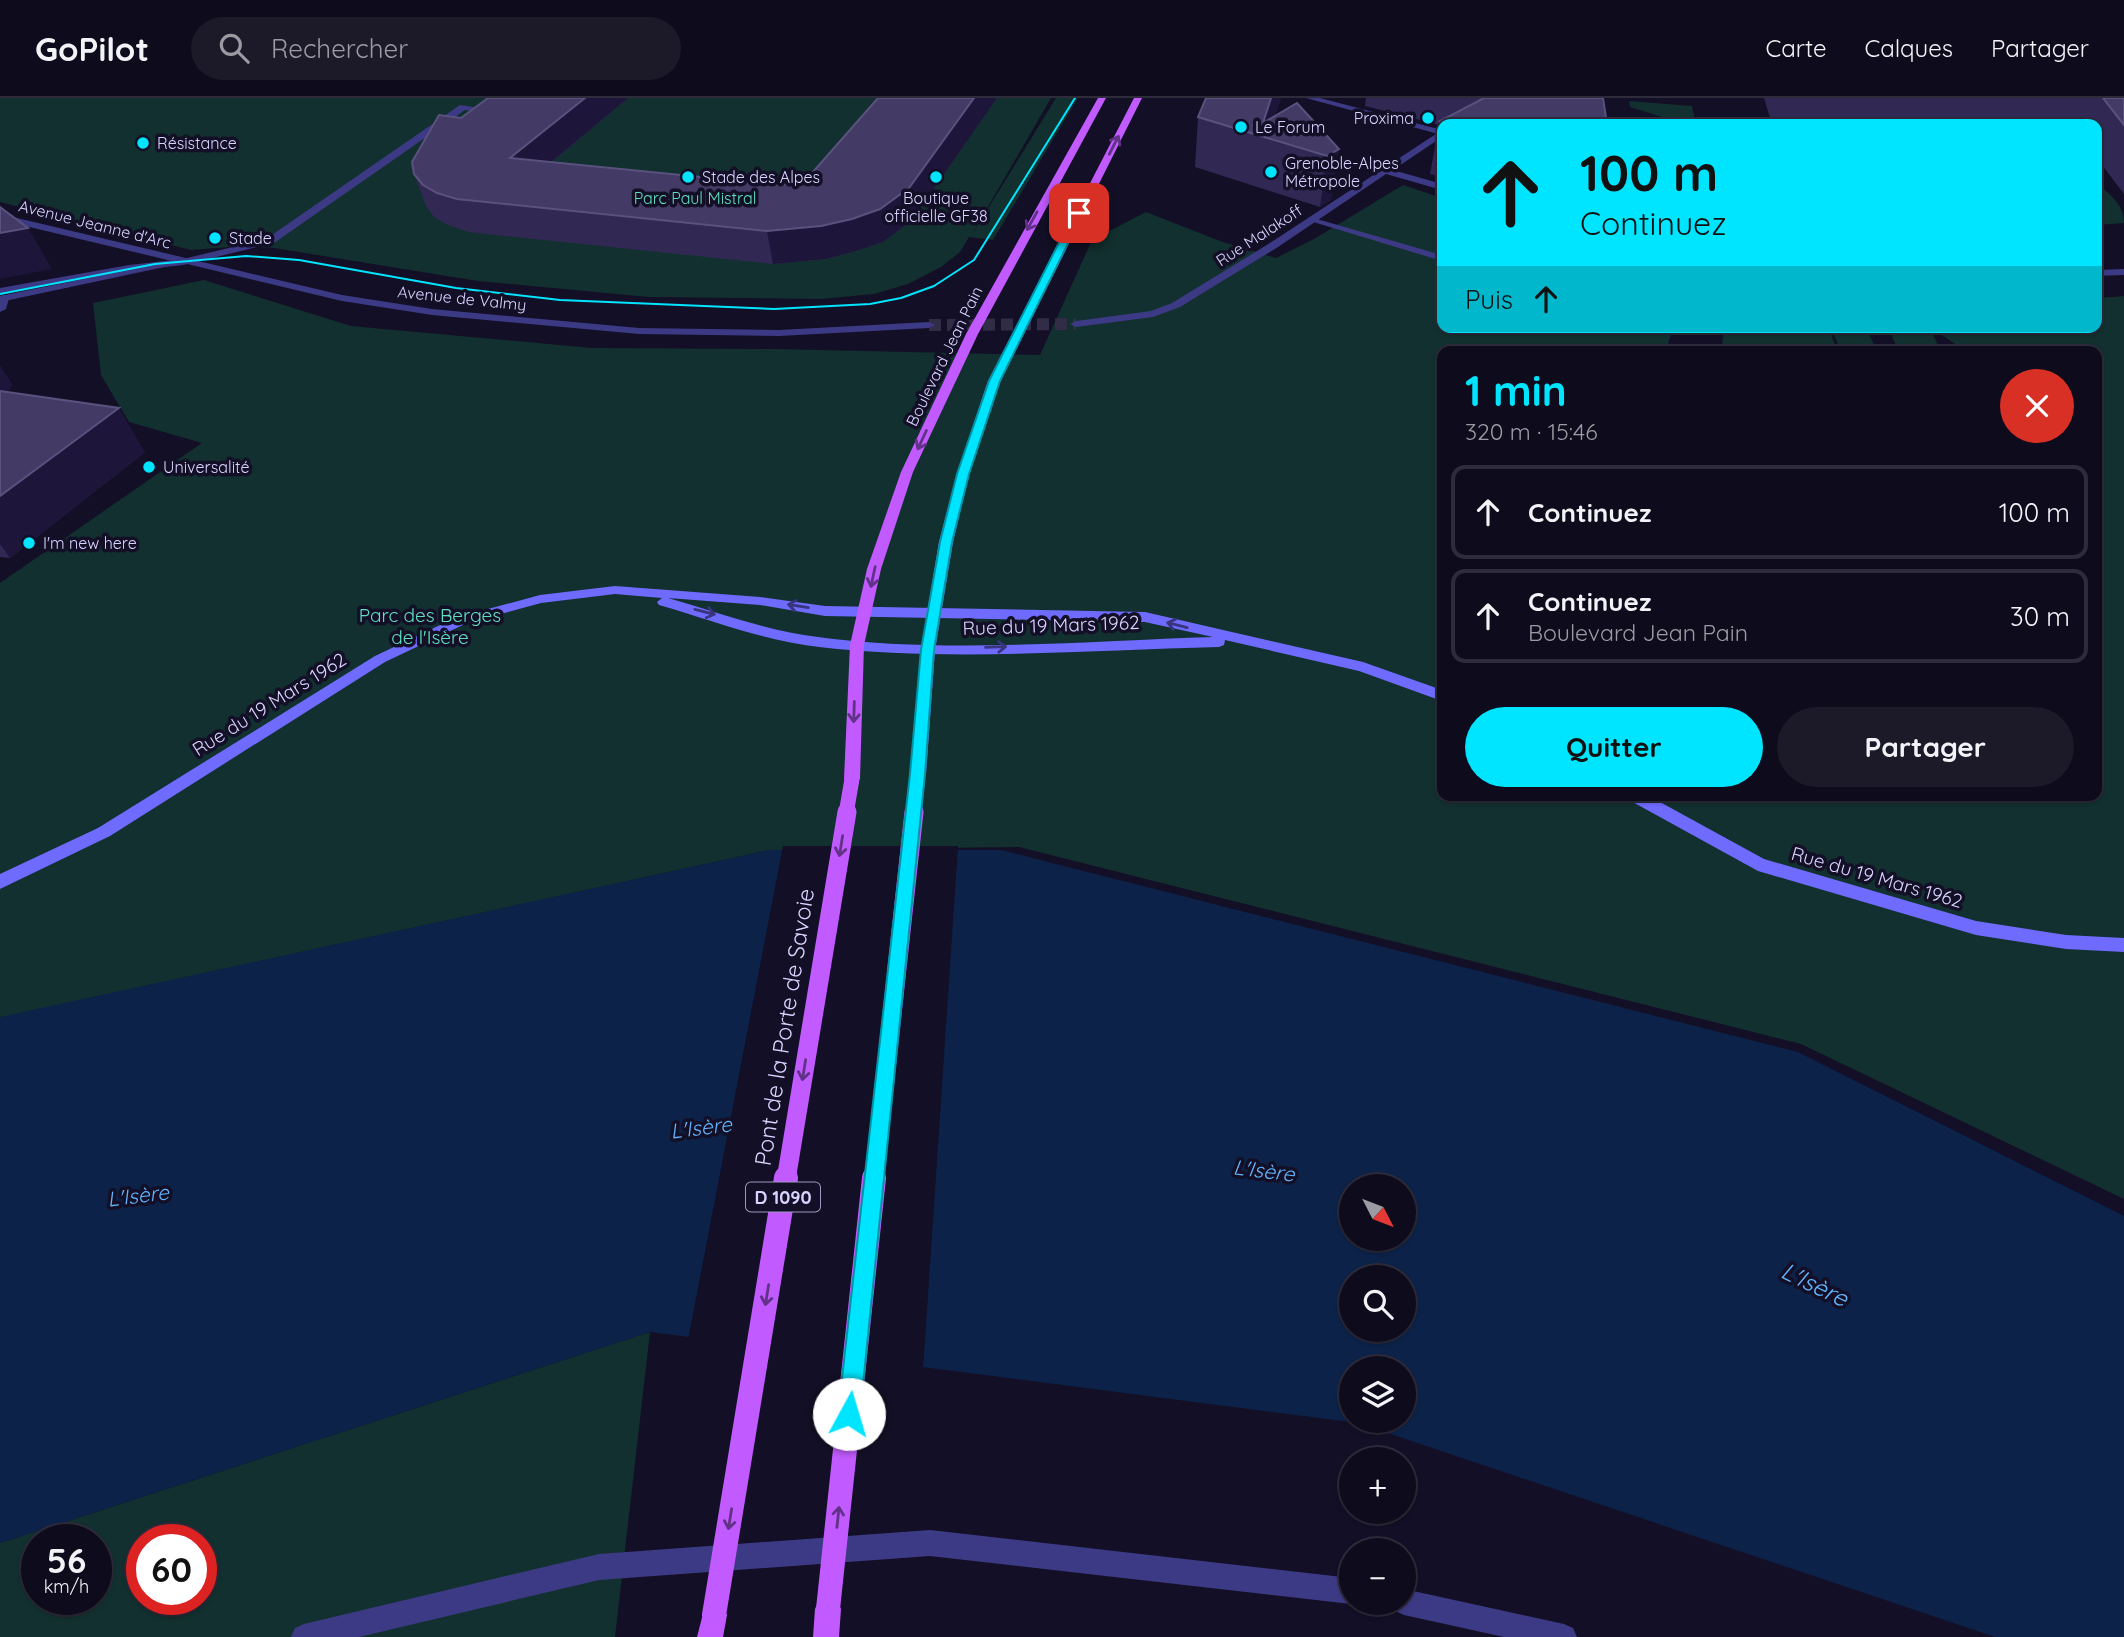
<!DOCTYPE html>
<html lang="fr">
<head>
<meta charset="utf-8">
<style>
  body { margin:0; font-family:Quicksand,sans-serif; background:#1c1929; color:#f1f3f6; height:100vh; display:flex; flex-direction:column; font-size:26px; white-space:nowrap }
  * { box-sizing:border-box; margin:0 }
  p { font-size:23px; color:#9b9ba3 }
  .icon { flex:none; width:38px; height:38px; fill:none; stroke:currentColor; stroke-width:2; stroke-linecap:round; stroke-linejoin:round }
  .map { position:relative; flex:1; overflow:hidden }
  .details { position:absolute; left:1437px; top:248px; width:665px; height:455px; display:flex; flex-direction:column; background:#0e0b1c; border-radius:14px; box-shadow:0 2px 5px #0004,0 0 0 2px #2e2b3b }
  .details>* { flex:none }
  .top-card { position:absolute; left:1437px; top:21px; width:665px; height:214px; border-radius:14px; box-shadow:0 2px 5px #0004,0 0 0 2px #2e2b3b; background:#00e5ff; color:#111; overflow:hidden }
  .needle { width:46px; rotate:132deg }
  .tools { position:absolute; left:1339px; top:1076px; display:grid; gap:14px }
  .tools a { display:grid; place-items:center; width:77px; height:77px; border-radius:50%; background:#0e0b1c; box-shadow:0 2px 5px #0004,0 0 0 2px #2e2b3b; font-size:35px }
  .speed { position:absolute; left:21px; top:1426px; display:flex; gap:14px; font-size:35px; font-weight:700; text-align:center }
  .speed>* { display:grid; place-content:center; width:91px; height:91px; border-radius:50%; background:#0e0b1c; box-shadow:0 2px 5px #0004,0 0 0 2px #2e2b3b; line-height:1 }
  .speed small { font-size:18px; font-weight:400 }
  .speed .limit { border:10px solid #d22; background:#fff; color:#111 }
  .pin { position:absolute; display:grid; place-items:center; width:60px; height:60px; color:#fff; margin:-30px; border-radius:14px; box-shadow:0 4px 10px #0006 }
  .me { position:absolute; width:77px; margin:-38px; rotate:6deg; stroke-linejoin:round; filter:drop-shadow(0 0 5px #0008) }
  .turn { display:flex; align-items:center; gap:24px; height:147px; padding:0 28px; font-size:32px }
  .turn .icon { width:91px; height:91px; stroke-width:2.5 }
  .turn b { display:block; font-size:49px; line-height:60px }
  .then { display:flex; align-items:center; height:66px; padding:0 28px; background:#0003; gap:14px; font-size:26px }
  .round { display:grid; place-items:center; flex:none; width:74px; height:74px; border-radius:37px; background:#1c1929 }
  .headline { display:flex; align-items:center; justify-content:space-between; height:119px; padding:0 28px }
  h1 { font-size:42px; font-weight:700; line-height:52px; color:#00e5ff }
  .button { display:flex; gap:14px; margin-top:auto; padding:14px 28px }
  .button a { flex:1; height:80px; border-radius:42px; background:#00e5ff; color:#111; font-size:28px; font-weight:700; line-height:80px; text-align:center }
  .button a+a { background:#1c1929; color:#f1f3f6 }
  ul { padding:0; list-style:none }
  li { display:flex; align-items:center; gap:21px; height:94px; margin:0 14px 10px; padding:0 14px; border:4px solid #2e2b3b; border-radius:14px }
  li div { flex:1 }
  li b { display:block; font-size:26px }
  li em { font-style:normal }
  header { display:flex; align-items:center; gap:42px; box-sizing:border-box; height:98px; padding:0 35px; background:#0e0b1c; border-bottom:2px solid #2e2b3b }
  header strong { font-size:33px }
  nav { display:flex; gap:38px; margin-inline-start:auto; font-size:24px }
  .search { width:490px; height:63px; background:#1c1929; display:flex; align-items:center; gap:18px; box-sizing:border-box; padding:0 24px; border-radius:38px; color:#9b9ba3; font-size:26px }
  .map>svg:first-child { display:block }
</style>
</head>
<body>
<header>
<strong>GoPilot</strong>
<div class="search"><svg class="icon" aria-label="search" viewBox="0 0 24 24"><circle cx="10" cy="10" r="6"/><path d="M15 15l6 6"/></svg>Rechercher</div>
<nav><a>Carte</a><a>Calques</a><a>Partager</a></nav>
</header>
<div class="map">
<svg width="2124" height="1539" viewBox="0 0 2124 1539">
  <rect width="100%" height="100%" fill="#130f26"/>
  <g fill="#12302f" fill-rule="evenodd">
    <polygon points="0,0 1051,0 971,138 1056,0 1078,0 993,142 969,139 960,154 941,169 908,186 874,196 821,201 648,199 478,183 274,150 242,148 191,152 0,104"/>
    <polygon points="1629,3 1692,8 1695,23 1665,20 1630,9"/>
    <path d="M2096,85C2110,96 2124,107 2124,125L2097,127Z"/>
    <polygon points="1403,87 1442,100 1442,229 1674,229 1668,245 1675,254 1442,254 1442,698 2096,698 2096,254 1967,254 1930,229 2096,229 2097,200 2124,198 2124,1101 1801,946 1019,749 770,752 0,920 0,485 202,345 129,324 101,277 93,205 204,182 351,228 592,250 776,251 1040,257 1092,142 1146,114 1220,143 1276,160 1314,141"/>
    <polygon points="1724,229 1828,229 1838,254 1758,254 1722,249"/>
    <polygon points="1831,229 1866,229 1877,254 1841,254"/>
    <polygon points="1888,229 1931,232 1941,254 1899,254"/>
    <path d="M650,1234L615,1539H0V1445ZM37,1442H96V1502H37ZM142,1442H201V1502H142Z"/>
  </g>
  <path fill="#0c2248" fill-rule="evenodd" d="M770,752H1001L1798,954L2124,1118V1539H1995L1358,1325L650,1234L0,1445V919ZM1351,1088H1404V1141H1351ZM1351,1180H1404V1232H1351ZM1351,1270H1404V1323H1351Z"/>
  <polygon fill="#130f26" points="783,748 958,748 923,1272 688,1242"/>
  <g fill="none" stroke-linecap="round" stroke-linejoin="round">
    <polyline stroke="#312d47" stroke-width="12" stroke-dasharray="12 6" stroke-linecap="butt" points="929,227 1076,226"/>
    <g fill="#3d3a85" fill-rule="evenodd">
      <polygon points="1306,0 1320,0 1442,32 1442,37"/>
      <polygon points="460,7 500,13 496,16 465,12 274,145 183,167 129,173 0,196 0,190 129,167 183,161 266,141"/>
      <polygon points="1310,119 1442,157 1442,163 1310,123"/>
      <polygon points="4,197 9,200 6,211 0,214 0,198"/>
      <polygon points="1706,250 1714,254 1701,254"/>
      <polygon points="930,1432 1351,1480 1351,1505 1353,1505 1351,1506 930,1458 599,1482 359,1539 291,1539 295,1530 304,1526 599,1456"/>
      <polygon points="1404,1491 1564,1526 1573,1530 1577,1539 1504,1539 1404,1517 1395,1513 1391,1505 1404,1505"/>
    </g>
    <g fill="#3d3a85" fill-rule="evenodd">
      <polygon points="1442,32 1442,39 1393,72 1442,86 1442,92 1386,76 1278,149 1180,209 1153,219 1076,229 1070,226 1076,223 1151,213 1172,205 1270,145"/>
      <polygon points="0,116 342,197 432,211 639,230 779,232 929,224 935,227 929,230 779,238 639,236 432,217 342,203 183,165 0,204 0,198 172,163 0,122"/>
      <polygon points="2124,171 2124,177 2096,178 2096,172"/>
    </g>
    <g fill="#6f6bff" fill-rule="evenodd">
      <path d="M615,488L760,499L825,508L1145,514L1363,564L1442,592V603L1359,573L1225,542L1224,547L1219,549C1086,552 951,564 819,549C765,543 711,522 659,507L657,504L662,500L615,496L541,505L465,526L385,564L110,738L0,791V776L98,730L375,558L455,520L540,497ZM668,500L760,507L825,518L1145,524L1213,539C1085,543 944,556 818,539C767,533 717,514 668,500Z"/>
      <polygon points="1627,698 1649,698 1764,761 1976,823 2066,837 2124,840 2124,854 2066,851 1976,837 1758,773 1629,702"/>
    </g>
    <g fill="#c25bff" fill-rule="evenodd">
      <polygon points="1098,0 1106,0 978,236 913,374 881,471 864,547 860,681 852,687 846,685 844,681 850,547 867,471 901,374 966,236"/>
      <polygon points="1134,0 1142,0 1000,283 969,376 953,444 935,552 926,676 918,682 912,680 910,676 921,552 939,444 957,376 988,283"/>
      <polygon points="828,1498 837,1502 841,1511 839,1539 813,1539 815,1511 819,1502"/>
      <polygon points="714,1504 723,1508 727,1517 723,1539 697,1539 705,1508"/>
    </g>
    <polyline stroke="#00e5ff" stroke-width="2" points="0,196 155,166 246,158 299,162 456,190 560,202 774,211 870,206 901,200 934,188 974,162 1075,0"/>
    <g stroke="#c25bff" stroke-width="15">
      <polyline points="846,716 852,681"/>
      <polyline points="914,716 918,676"/>
    </g>
    <g stroke="#c25bff" stroke-width="19">
      <polyline points="786,1082 847,714"/>
      <polyline points="874,1082 914,714"/>
    </g>
    <g stroke="#c25bff" stroke-width="24">
      <polyline points="828,1511 874,1080"/>
      <polyline points="714,1517 786,1080"/>
    </g>
  </g>
  <g fill="#312854">
    <polygon points="488,0 628,0 552,64 781,87 805,83 878,0 997,0 912,122 883,144 856,153 826,161 773,166 468,134 448,127 434,119 426,108 414,76 461,20"/>
    <polygon points="1206,0 1281,0 1275,17 1339,51 1331,102 1320,109 1195,69 1198,19"/>
    <polygon points="1366,0 1603,0 1607,26 1442,26 1442,79 1430,76 1439,27 1365,8"/>
    <polygon points="1764,0 2124,0 2124,96 2096,59 2096,26 1929,26 1882,23 1880,26 1857,26 1770,20"/>
    <polygon points="0,268 12,287 7,294 145,354 10,460 0,459"/>
  </g>
  <g fill="#1d163a">
    <polygon points="585,0 628,0 519,91 510,60"/>
    <polygon points="974,0 997,0 912,122 883,144 856,153 826,161 773,166 767,133"/>
    <polygon points="1271,0 1281,0 1268,40 1263,25"/>
    <polygon points="1339,51 1331,102 1320,109 1327,58"/>
    <polygon points="28,130 52,171 0,181 0,135"/>
    <polygon points="0,268 12,287 0,303"/>
    <polygon points="119,310 145,354 10,460 0,446 0,398"/>
  </g>
  <g fill="#433a66" stroke="#5a527e" stroke-width="2">
    <polygon points="488,0 585,0 510,60 781,87 805,83 878,0 974,0 909,90 880,111 852,121 821,128 767,133 457,101 437,95 423,87 414,76 412,64 439,17 461,20"/>
    <polygon points="1206,0 1271,0 1263,25 1297,5 1339,51 1327,58 1198,19"/>
    <polygon points="1484,0 1603,0 1607,26 1455,26 1440,23"/>
    <polygon points="2103,0 2124,0 2124,27"/>
    <polygon points="0,109 28,130 0,135"/>
    <polygon points="0,293 119,310 0,398"/>
  </g>
  <defs><path id="oneway-shaft" d="M-6 0H5M1.5-3L5.5 0L1.5 3" fill="none" stroke-width="1.6" stroke-linecap="round" stroke-linejoin="round" transform="scale(1.75)"/></defs>
  <g stroke="#623188">
    <use href="#oneway-shaft" transform="translate(1114 47) rotate(-63)"/>
    <use href="#oneway-shaft" transform="translate(1032 123) rotate(119)"/>
    <use href="#oneway-shaft" transform="translate(922 342) rotate(115)"/>
    <use href="#oneway-shaft" transform="translate(873 479) rotate(102)"/>
    <use href="#oneway-shaft" transform="translate(854 614) rotate(92)"/>
    <use href="#oneway-shaft" transform="translate(841 748) rotate(99)"/>
    <use href="#oneway-shaft" transform="translate(804 972) rotate(99)"/>
    <use href="#oneway-shaft" transform="translate(767 1197) rotate(99)"/>
    <use href="#oneway-shaft" transform="translate(838 1419) rotate(-84)"/>
    <use href="#oneway-shaft" transform="translate(730 1421) rotate(99)"/>
  </g>
  <g stroke="#38347d">
    <use href="#oneway-shaft" transform="translate(798 508) rotate(-171)"/>
    <use href="#oneway-shaft" transform="translate(705 514) rotate(14)"/>
    <use href="#oneway-shaft" transform="translate(1177 527) rotate(-166)"/>
    <use href="#oneway-shaft" transform="translate(996 549) rotate(-2)"/>
  </g>
  <polygon fill="#00e5ff" stroke="#0095a6" stroke-width="2" points="1079,112 1083,115 1000,283 969,376 952,444 934,552 925,676 860,1316 857,1324 849,1327 842,1324 838,1316 910,676 921,552 940,444 957,376 989,283 1074,115"/>
  <g fill="#00e5ff" stroke="#130f26" stroke-width="2.5">
    <circle cx="1428" cy="20" r="7"/>
    <circle cx="1241" cy="29" r="7"/>
    <circle cx="143" cy="45" r="7"/>
    <circle cx="1271" cy="74" r="7"/>
    <circle cx="688" cy="79" r="7"/>
    <circle cx="936" cy="79" r="7"/>
    <circle cx="215" cy="140" r="7"/>
    <circle cx="149" cy="369" r="7"/>
    <circle cx="29" cy="445" r="7"/>
  </g>
  <g text-anchor="middle" dominant-baseline="central" stroke-width="7" stroke-linejoin="round" paint-order="stroke">
    <g font-size="16" fill="#d9d4ff" stroke="#130f26" text-anchor="start">
      <text x="1414" y="20" text-anchor="end">Proxima</text>
      <text x="1255" y="29">Le Forum</text>
      <text x="157" y="45">Résistance</text>
      <text x="1285" y="65">Grenoble-Alpes<tspan x="1285" dy="18">Métropole</tspan></text>
      <text x="702" y="79">Stade des Alpes</text>
      <text x="936" y="100" text-anchor="middle">Boutique<tspan x="936" dy="18">officielle GF38</tspan></text>
      <text x="229" y="140">Stade</text>
      <text x="163" y="369">Universalité</text>
      <text x="43" y="445">I'm new here</text>
    </g>
    <g font-size="16" fill="#5fe0c0" stroke="#130f26">
      <text x="695" y="100">Parc Paul Mistral</text>
    </g>
    <g font-size="16" fill="#d9d4ff" stroke="#130f26">
      <text transform="translate(95 126) rotate(14)">Avenue Jeanne d'Arc</text>
      <text transform="translate(1259 137) rotate(-33)">Rue Malakoff</text>
      <text transform="translate(462 200) rotate(6)">Avenue de Valmy</text>
      <text transform="translate(944 258) rotate(-64)">Boulevard Jean Pain</text>
    </g>
    <rect fill="#130f26" stroke="#9e99be" stroke-width="2" x="746" y="1084.5" width="74" height="29" rx="5"/>
    <g font-size="18" font-weight="bold" fill="#d9d4ff">
      <text x="783" y="1099">D 1090</text>
    </g>
    <g font-size="19" fill="#5fe0c0" stroke="#130f26">
      <text x="430" y="517">Parc des Berges<tspan x="430" dy="22">de l'Isère</tspan></text>
    </g>
    <g font-size="19" fill="#d9d4ff" stroke="#130f26">
      <text transform="translate(1051 527) rotate(-2)">Rue du 19 Mars 1962</text>
      <text transform="translate(269 606) rotate(-32)">Rue du 19 Mars 1962</text>
      <text transform="translate(1877 779) rotate(16)">Rue du 19 Mars 1962</text>
    </g>
    <g font-size="21" font-style="italic" fill="#62b6ff" stroke="#130f26">
      <text transform="translate(701 1029) rotate(-7)">L'Isère</text>
      <text transform="translate(1264 1072) rotate(7)">L'Isère</text>
      <text transform="translate(138 1097) rotate(-7)">L'Isère</text>
    </g>
    <g font-size="23" fill="#d9d4ff" stroke="#130f26">
      <text transform="translate(784 929) rotate(-81)">Pont de la Porte de Savoie</text>
    </g>
    <g font-size="24" font-style="italic" fill="#62b6ff" stroke="#130f26">
      <text transform="translate(1815 1186) rotate(26)">L'Isère</text>
    </g>
  </g>
</svg>
<div class="tools">
<a><svg class="needle" viewBox="-14 -14 28 28"><path d="M0-13l5 13h-10z" fill="#e53935"/><path d="M0 13l5-13h-10z" fill="#9b9ba3"/></svg></a>
<a><svg class="icon" aria-label="search" viewBox="0 0 24 24"><circle cx="10" cy="10" r="6"/><path d="M15 15l6 6"/></svg></a>
<a><svg class="icon" aria-label="layers" viewBox="0 0 24 24"><path d="M12 4l9 5-9 5-9-5zM3 14l9 5 9-5"/></svg></a>
<a>+</a>
<a>−</a>
</div>
<div class="speed"><div>56<small>km/h</small></div><div class="limit">60</div></div>
<div class="pin" style="left:1079px;top:115px;background:#d93025"><svg class="icon" aria-label="arrive" viewBox="0 0 24 24"><path d="M6 21V4h12l-3 4 3 4H6"/></svg></div>
<svg class="me" style="left:849px;top:1316px" viewBox="-20 -20 40 40"><circle r="19" fill="#fff"/><path d="M0-13L10 11 0 6-10 11z" fill="#00e5ff"/></svg>
<div class="top-card">
<div class="turn"><svg class="icon" aria-label="ahead" viewBox="0 0 24 24"><path d="M12 20V5M6 11l6-6 6 6"/></svg><div><b>100 m</b>Continuez</div></div>
<div class="then">Puis<svg class="icon" aria-label="ahead" viewBox="0 0 24 24"><path d="M12 20V5M6 11l6-6 6 6"/></svg></div>
</div>
<section class="details">
<div class="headline"><div><h1>1 min</h1><p>320 m · 15:46</p></div><a class="round" style="background:#d93025;color:#fff"><svg class="icon" aria-label="close" viewBox="0 0 24 24"><path d="M6 6l12 12M18 6L6 18"/></svg></a></div>
<ul>
<li><svg class="icon" aria-label="ahead" viewBox="0 0 24 24"><path d="M12 20V5M6 11l6-6 6 6"/></svg><div><b>Continuez</b></div><em>100 m</em></li>
<li><svg class="icon" aria-label="ahead" viewBox="0 0 24 24"><path d="M12 20V5M6 11l6-6 6 6"/></svg><div><b>Continuez</b><p>Boulevard Jean Pain</p></div><em>30 m</em></li>
</ul>
<div class="button"><a>Quitter</a><a>Partager</a></div>
</section>
</div>
</body>
</html>
